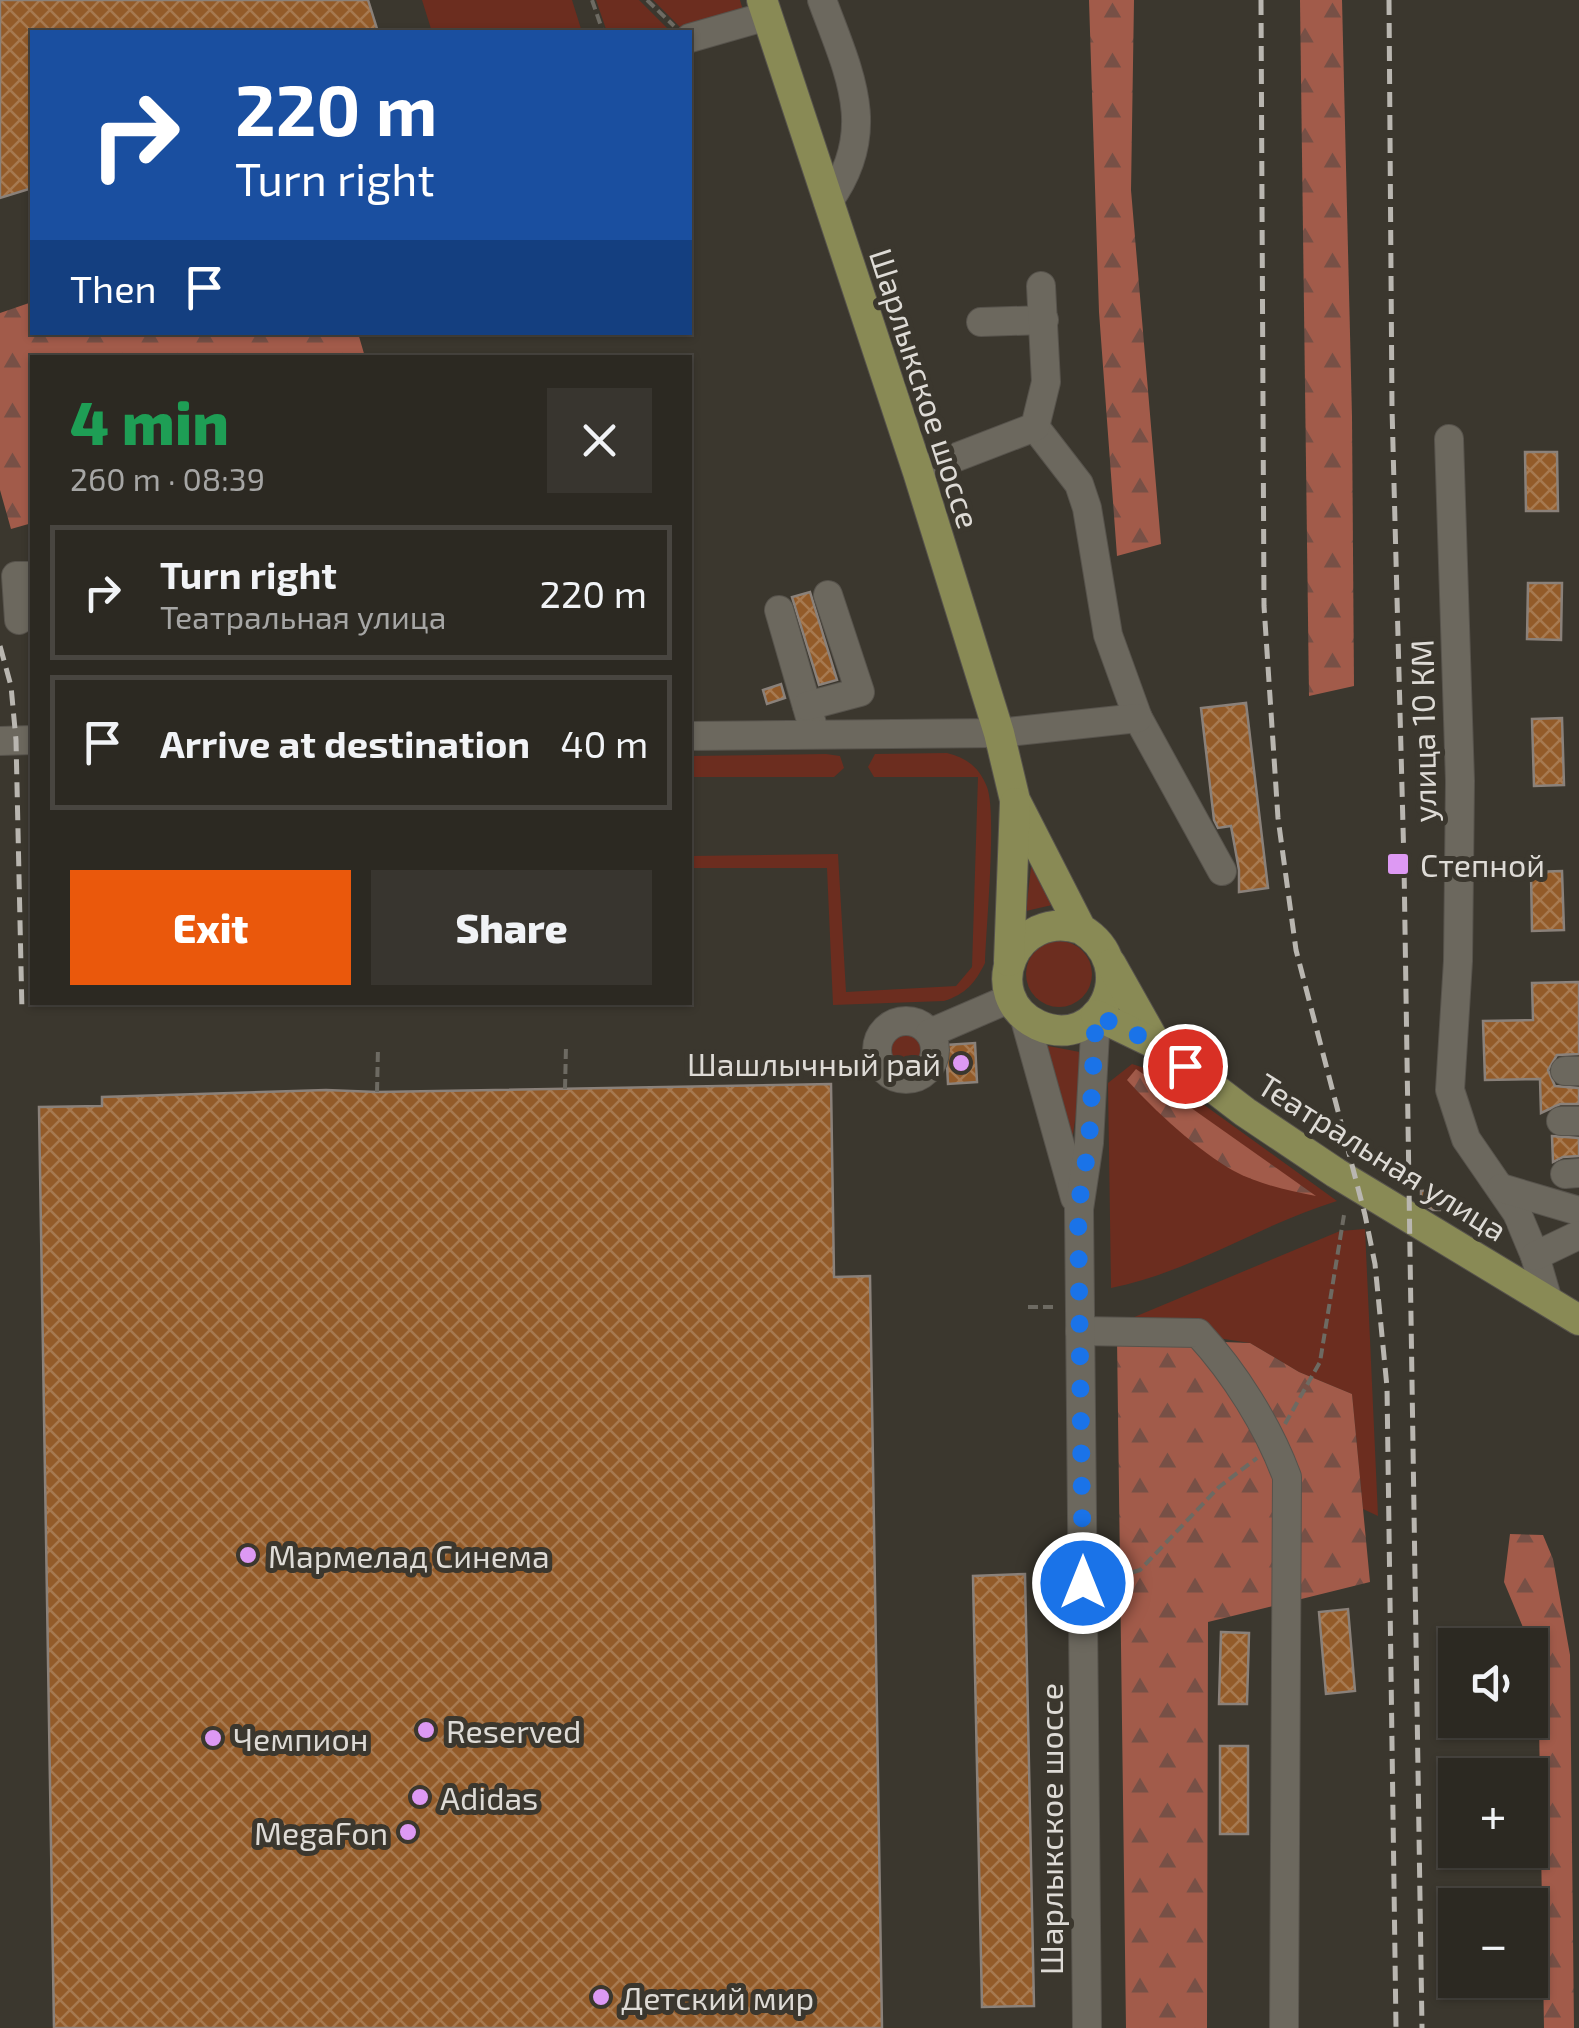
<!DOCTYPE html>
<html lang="en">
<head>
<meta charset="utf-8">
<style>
  body { margin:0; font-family:"Exo 2",sans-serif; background:#38352f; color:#f1f3f6; height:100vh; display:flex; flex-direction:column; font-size:38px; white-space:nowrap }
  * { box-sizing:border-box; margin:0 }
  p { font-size:32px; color:#a6a6a5 }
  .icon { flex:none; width:55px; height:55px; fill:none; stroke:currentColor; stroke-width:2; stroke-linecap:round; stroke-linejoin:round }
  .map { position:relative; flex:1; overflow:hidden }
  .side { position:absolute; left:30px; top:355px; width:662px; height:650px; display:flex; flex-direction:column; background:#2c2922; border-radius:0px; box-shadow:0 2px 8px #0004,0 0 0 2px #484540 }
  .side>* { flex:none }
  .guide { position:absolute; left:30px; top:30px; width:662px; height:305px; border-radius:0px; box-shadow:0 2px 8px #0004,0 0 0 2px #484540; background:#1a4fa0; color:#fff; overflow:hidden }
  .tools { position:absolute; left:1438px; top:1628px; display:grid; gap:20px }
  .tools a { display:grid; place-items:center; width:110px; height:110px; border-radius:0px; background:#2c2922; box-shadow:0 2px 8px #0004,0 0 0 2px #484540; font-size:50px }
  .pin { position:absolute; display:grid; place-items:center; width:85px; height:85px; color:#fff; margin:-42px; border:5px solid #fff; border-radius:50%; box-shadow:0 2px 10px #0007 }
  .me { position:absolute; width:110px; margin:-55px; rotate:0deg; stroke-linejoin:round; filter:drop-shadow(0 0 8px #0008) }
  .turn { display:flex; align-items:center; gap:35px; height:210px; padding:0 40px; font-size:45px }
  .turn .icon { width:130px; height:130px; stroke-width:2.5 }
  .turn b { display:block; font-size:70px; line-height:85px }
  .then { display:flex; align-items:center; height:95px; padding:0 40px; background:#0003; gap:20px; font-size:38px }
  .round { display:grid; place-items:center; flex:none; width:105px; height:105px; border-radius:0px; background:#38352f }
  .head { display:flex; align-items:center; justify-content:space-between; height:170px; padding:0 40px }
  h1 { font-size:60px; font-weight:800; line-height:75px; color:#1e9e55 }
  .action { display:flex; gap:20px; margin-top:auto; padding:20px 40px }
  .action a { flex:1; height:115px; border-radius:0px; background:#ea580c; color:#fff; font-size:40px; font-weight:800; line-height:115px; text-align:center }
  .action a+a { background:#38352f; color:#f1f3f6 }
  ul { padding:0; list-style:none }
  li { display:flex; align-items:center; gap:30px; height:135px; margin:0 20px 15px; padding:0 20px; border:5px solid #484540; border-radius:0px }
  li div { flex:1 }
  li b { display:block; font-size:38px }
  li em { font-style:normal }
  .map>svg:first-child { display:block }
</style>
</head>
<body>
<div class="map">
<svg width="1579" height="2028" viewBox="0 0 1579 2028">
  <defs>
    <pattern id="forest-firs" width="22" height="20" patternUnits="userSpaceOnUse" patternTransform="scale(2.5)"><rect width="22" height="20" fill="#a25b4a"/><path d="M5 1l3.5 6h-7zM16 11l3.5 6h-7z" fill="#775046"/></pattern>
    <pattern id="building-cross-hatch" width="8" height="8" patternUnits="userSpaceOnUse" patternTransform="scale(2.5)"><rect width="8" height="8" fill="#935b29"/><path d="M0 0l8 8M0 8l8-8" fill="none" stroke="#a77a51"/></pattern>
  </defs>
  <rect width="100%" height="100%" fill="#3b372e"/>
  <g fill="#6c2d1f">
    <polygon points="422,0 572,0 582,32 432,32"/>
    <polygon points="596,0 639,0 671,32 607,32"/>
    <polygon points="653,0 740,0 744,14 684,31"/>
    <path d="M947,753C967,758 979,767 987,787C997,813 986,928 985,963C975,983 966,994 944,1001L833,1005L827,868H690V856L838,854L846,992L956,986L972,967L978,777H874L868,767L875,754Z"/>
    <polygon points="826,754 840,756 844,768 834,777 690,777 690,756"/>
    <polygon points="1032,859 1052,905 1026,911"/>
    <circle cx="1059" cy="974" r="33"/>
    <circle cx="905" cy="1047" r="21"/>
    <polygon points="1043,1045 1085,1053 1072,1141"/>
    <path d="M1132,1064L1160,1073L1337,1201C1259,1225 1191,1272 1111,1288L1108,1083Z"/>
    <polygon points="1365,1229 1378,1516 1363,1509 1352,1394 1299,1372 1250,1343 1120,1323 1340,1231"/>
  </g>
  <g fill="url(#forest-firs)">
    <polygon points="1089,0 1134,0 1131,190 1161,544 1117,556 1099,312"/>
    <polygon points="1300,0 1342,0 1352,417 1354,686 1309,696"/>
    <polygon points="32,302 32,332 358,333 365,357 32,358 32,523 11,529 0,490 0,313"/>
    <path d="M1136,1069L1316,1196C1289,1191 1258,1184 1234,1171C1199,1152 1153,1109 1127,1080Z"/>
    <polygon points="1117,1338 1250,1343 1299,1372 1352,1394 1370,1582 1208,1622 1207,2028 1126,2028"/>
    <polygon points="1510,1534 1543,1535 1553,1559 1570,1655 1574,2028 1544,2028 1538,1663 1504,1582"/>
  </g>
  <g fill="url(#building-cross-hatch)" stroke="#8a817a" stroke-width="2.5">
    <polygon points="0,0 368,0 378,32 32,32 32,188 0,198"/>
    <polygon points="1525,452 1557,452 1558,511 1526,511"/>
    <polygon points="1528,583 1562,583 1561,640 1527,639"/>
    <polygon points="810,592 837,680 819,685 792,597"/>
    <polygon points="781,684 785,698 767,704 763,690"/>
    <polygon points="1246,703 1268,888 1239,892 1239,870 1231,826 1218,828 1214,820 1201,708"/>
    <polygon points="1562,718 1564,785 1534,786 1532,719"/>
    <polygon points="1562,871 1564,930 1532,931 1531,872"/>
    <polygon points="1579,982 1579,1054 1557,1055 1548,1070 1555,1086 1579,1088 1579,1104 1560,1104 1541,1113 1540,1079 1485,1080 1483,1021 1533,1020 1532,983"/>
    <polygon points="975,1043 977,1082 948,1084 946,1045"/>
    <polygon points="831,1084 834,1277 870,1276 882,2028 54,2028 39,1107 102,1106 102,1097 326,1090 377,1092"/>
    <polygon points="1552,1136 1579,1138 1579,1156 1563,1157 1553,1162"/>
    <polygon points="1440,1190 1441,1210 1433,1210 1421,1203 1421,1191"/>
    <polygon points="1025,1574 1034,2006 982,2007 973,1576"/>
    <polygon points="1348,1609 1355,1691 1326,1694 1319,1612"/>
    <polygon points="1221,1632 1249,1633 1247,1704 1219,1704"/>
    <rect x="1220" y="1746" width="28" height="88"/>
  </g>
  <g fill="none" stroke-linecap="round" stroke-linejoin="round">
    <g stroke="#57534c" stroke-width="30">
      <g id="minor">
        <path d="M822,0C849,73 880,131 828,202"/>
        <polyline points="690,38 767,16"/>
        <polyline points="981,322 1044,320"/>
        <polyline points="1035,427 1079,484 1087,508 1108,635 1138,718 1222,871"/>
        <polyline points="1449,439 1460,781 1458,961 1450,1090 1466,1139 1517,1213 1535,1256 1548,1301"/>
        <polyline points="918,472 1035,427 1046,382 1041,286"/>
        <polyline points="779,610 812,724"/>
        <polyline points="19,620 16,576 32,576"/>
        <polyline points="807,706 860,692 828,595"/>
        <polyline points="690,736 999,733 1138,718"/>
        <polyline points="0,741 32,740"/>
        <polyline points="1024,1016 1075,1198"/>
        <circle cx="906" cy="1050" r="29"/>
        <polyline points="930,1033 1011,998"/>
        <polyline points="1565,1071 1579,1071"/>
        <polyline points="1561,1121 1579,1121"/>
        <polyline points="1565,1174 1579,1173"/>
        <polyline points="1501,1188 1579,1211"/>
        <polyline points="1535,1256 1579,1235"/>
        <path d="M1080,1331L1198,1333C1235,1373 1268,1426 1287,1477L1284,2028"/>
        <polyline points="1087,2028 1079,1209 1089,1143 1096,1015"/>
      </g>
    </g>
    <g stroke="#57534c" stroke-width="32">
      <g id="major">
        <path d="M762,0L918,472L999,733L1015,800L1081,929C1143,966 1099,1053 1038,1025C977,996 1015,907 1081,929"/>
        <polyline points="1009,961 1015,803"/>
        <polyline points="1111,964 1156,1044"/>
        <polyline points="1096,1015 1156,1044 1245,1112 1336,1173 1579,1320"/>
      </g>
    </g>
    <g stroke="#6d6a62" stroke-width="4" stroke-dasharray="10 5" stroke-linecap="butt">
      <polyline points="592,0 603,32"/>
      <polyline points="647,0 674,26"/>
      <polyline points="565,1089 566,1046"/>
      <polyline points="377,1092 378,1048"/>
      <polyline points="1028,1307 1058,1307"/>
      <polyline points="1285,1424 1320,1362 1344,1215"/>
      <polyline points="1104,1581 1140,1570 1219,1487 1257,1458"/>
    </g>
    <use href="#minor" stroke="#6c685e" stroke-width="28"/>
    <use href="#major" stroke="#898a55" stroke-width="30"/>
    <g stroke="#b9b6b0" stroke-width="5" stroke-dasharray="15 8" stroke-linecap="butt">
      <polyline points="1261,0 1264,606 1278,818 1296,950 1365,1215 1375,1264 1387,1387 1396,2028"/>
      <polyline points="1389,0 1392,408 1404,864 1422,2028"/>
      <polyline points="0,646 11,686 16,740 22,1012"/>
    </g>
  </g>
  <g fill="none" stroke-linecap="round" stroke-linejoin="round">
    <polyline stroke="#1a73e8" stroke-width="18" stroke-dasharray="0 32.4" points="1083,1583 1078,1209 1089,1143 1096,1015 1156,1044 1185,1066"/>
  </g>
  <g fill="#dd99f3" stroke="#3b372e" stroke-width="4">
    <rect x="1386" y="852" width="24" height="24" rx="5"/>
    <circle cx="961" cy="1063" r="10"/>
    <circle cx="248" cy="1555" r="10"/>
    <circle cx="426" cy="1730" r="10"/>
    <circle cx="213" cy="1738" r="10"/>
    <circle cx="420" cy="1797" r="10"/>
    <circle cx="408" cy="1832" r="10"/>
    <circle cx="601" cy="1997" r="10"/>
  </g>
  <g text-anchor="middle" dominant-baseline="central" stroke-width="10" stroke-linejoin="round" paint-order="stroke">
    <g font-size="32" fill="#dedbd6" stroke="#3b372e">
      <text transform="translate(926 388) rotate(72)">Шарлыкское шоссе</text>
      <text transform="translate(1422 731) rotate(-91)">улица 10 КМ</text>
      <text transform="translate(1383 1156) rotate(32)">Театральная улица</text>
      <text transform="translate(1050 1829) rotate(-90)">Шарлыкское шоссе</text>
    </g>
    <g font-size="32" fill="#dedbd6" stroke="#3b372e" text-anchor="start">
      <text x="1420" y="864">Степной</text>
      <text x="941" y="1063" text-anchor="end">Шашлычный рай</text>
      <text x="268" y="1555">Мармелад Синема</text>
      <text x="446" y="1730">Reserved</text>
      <text x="233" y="1738">Чемпион</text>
      <text x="440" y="1797">Adidas</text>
      <text x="388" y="1832" text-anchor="end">MegaFon</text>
      <text x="621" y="1997">Детский мир</text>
    </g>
  </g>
</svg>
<div class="tools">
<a><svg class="icon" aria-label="sound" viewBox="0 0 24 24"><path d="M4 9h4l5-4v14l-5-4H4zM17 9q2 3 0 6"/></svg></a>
<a>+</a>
<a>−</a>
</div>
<div class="pin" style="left:1185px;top:1066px;background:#d93025"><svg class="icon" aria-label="arrive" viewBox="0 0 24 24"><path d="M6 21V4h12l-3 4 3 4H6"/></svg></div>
<svg class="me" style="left:1083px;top:1583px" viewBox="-20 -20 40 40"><circle r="17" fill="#1a73e8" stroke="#fff" stroke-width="3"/><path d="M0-11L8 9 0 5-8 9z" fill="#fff"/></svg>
<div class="guide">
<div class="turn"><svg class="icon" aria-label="right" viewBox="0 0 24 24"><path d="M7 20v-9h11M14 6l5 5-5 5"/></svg><div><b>220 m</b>Turn right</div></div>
<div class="then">Then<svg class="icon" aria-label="arrive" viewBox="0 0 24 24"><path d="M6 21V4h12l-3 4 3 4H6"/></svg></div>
</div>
<section class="side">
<div class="head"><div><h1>4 min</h1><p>260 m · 08:39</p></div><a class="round"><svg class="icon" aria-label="close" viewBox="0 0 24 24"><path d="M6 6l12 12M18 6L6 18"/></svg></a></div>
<ul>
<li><svg class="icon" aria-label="right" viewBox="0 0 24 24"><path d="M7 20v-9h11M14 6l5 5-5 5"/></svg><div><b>Turn right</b><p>Театральная улица</p></div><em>220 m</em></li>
<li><svg class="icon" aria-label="arrive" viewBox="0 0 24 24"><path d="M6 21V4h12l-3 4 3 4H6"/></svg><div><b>Arrive at destination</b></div><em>40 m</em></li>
</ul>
<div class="action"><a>Exit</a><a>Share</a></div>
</section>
</div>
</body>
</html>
